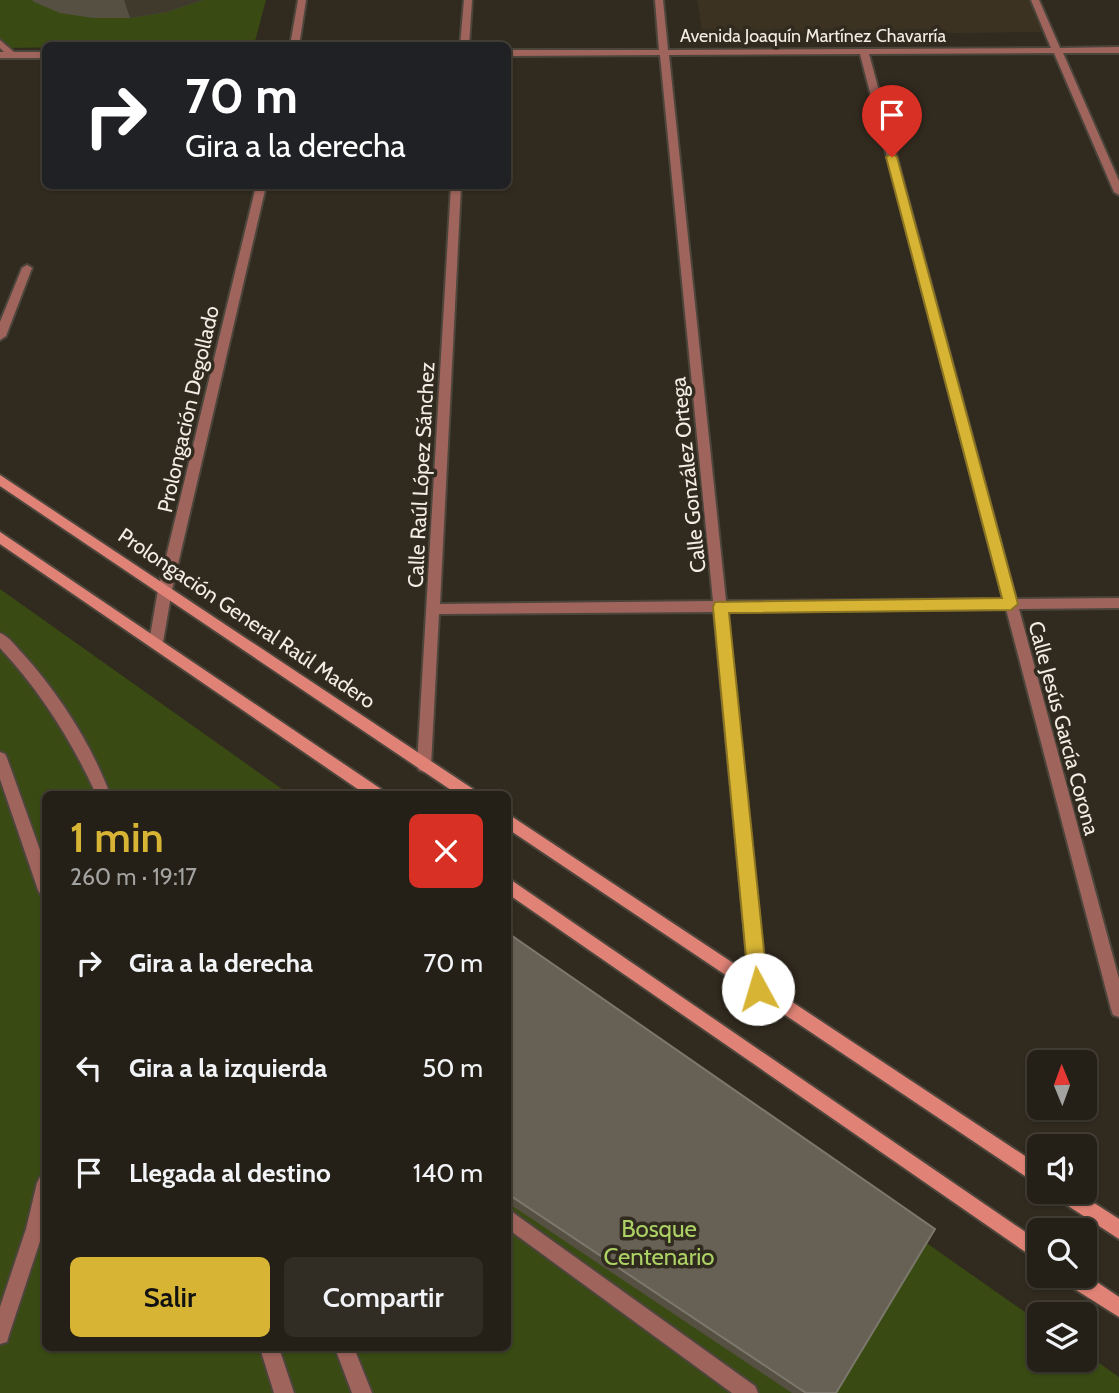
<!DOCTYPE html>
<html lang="es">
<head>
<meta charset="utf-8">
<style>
  body { margin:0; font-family:Cabin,sans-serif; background:#312d24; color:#f1f3f6; height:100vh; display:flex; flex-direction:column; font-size:26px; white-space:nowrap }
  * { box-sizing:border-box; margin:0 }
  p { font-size:23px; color:#a3a3a1 }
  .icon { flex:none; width:38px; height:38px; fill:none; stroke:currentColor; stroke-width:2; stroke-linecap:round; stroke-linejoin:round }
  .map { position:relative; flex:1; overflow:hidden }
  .panel { position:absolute; left:42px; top:791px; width:469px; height:560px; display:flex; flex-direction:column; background:#252017; border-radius:10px; box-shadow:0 2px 5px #0004,0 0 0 2px #423e36 }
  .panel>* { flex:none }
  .top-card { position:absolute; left:42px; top:42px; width:469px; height:147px; border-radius:10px; box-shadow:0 2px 5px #0004,0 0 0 2px #423e36; background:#202124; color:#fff; overflow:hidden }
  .needle { width:46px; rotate:359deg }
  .fabs { position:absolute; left:1027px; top:1050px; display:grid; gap:14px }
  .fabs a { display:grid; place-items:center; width:70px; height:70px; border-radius:10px; background:#252017; box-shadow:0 2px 5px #0004,0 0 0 2px #423e36; font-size:35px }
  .pin { position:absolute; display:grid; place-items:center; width:60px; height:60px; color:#fff; margin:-72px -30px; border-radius:50% 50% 50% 0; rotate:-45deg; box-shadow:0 0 7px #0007 }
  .pin .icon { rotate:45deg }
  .me { position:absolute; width:77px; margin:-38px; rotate:354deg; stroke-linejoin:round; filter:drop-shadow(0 0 5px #0008) }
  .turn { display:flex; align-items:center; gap:24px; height:147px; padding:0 28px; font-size:32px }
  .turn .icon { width:91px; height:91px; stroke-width:2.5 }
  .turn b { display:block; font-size:49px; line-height:60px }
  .round { display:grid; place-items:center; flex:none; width:74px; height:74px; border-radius:10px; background:#312d24 }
  .head { display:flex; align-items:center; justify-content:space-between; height:119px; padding:0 28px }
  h1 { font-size:42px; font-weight:600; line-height:52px; color:#d7b434 }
  .primary-button { display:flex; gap:14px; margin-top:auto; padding:14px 28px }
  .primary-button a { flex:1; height:80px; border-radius:10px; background:#d7b434; color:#111; font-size:28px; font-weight:600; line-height:80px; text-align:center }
  .primary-button a+a { background:#312d24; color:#f1f3f6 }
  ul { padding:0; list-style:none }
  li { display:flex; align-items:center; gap:21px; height:105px; padding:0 28px }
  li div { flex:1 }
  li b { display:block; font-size:26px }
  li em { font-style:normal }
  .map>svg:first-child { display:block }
</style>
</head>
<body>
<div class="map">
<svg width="1119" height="1393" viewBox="0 0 1119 1393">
  <rect width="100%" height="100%" fill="#312a1f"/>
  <polygon fill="#3c3221" points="697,0 1030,0 1044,32 703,36"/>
  <g fill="#394b13">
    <polygon points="0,0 266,0 254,45 0,48"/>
    <polygon points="0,589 289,794 46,794 46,1348 508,1348 508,949 1039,1322 1040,1360 1085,1360 1085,1353 1119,1377 1119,1393 0,1393"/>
  </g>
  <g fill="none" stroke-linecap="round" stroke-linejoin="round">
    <g stroke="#4c453b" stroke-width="4">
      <g id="lane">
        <polygon points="0,40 15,53 15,57 9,57 0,48"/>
        <path d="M0,633C10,637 17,648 24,655C60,695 91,744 110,794H96C71,740 41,692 0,648Z"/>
        <polygon points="0,752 5,754 7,758 46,867 46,897 41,895 38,890 0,779"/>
        <polygon points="46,1174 46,1223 9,1335 7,1342 0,1344 0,1307 26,1229 37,1183 40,1177"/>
        <polygon points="508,1209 755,1386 758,1393 732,1393 508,1229"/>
        <polygon points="260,1348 279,1348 294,1393 274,1393"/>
        <polygon points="335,1348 354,1348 372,1393 352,1393"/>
      </g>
    </g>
    <g stroke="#4c453b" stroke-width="4">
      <g id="street">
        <polygon points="298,0 306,0 299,46 290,46"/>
        <polygon points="464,0 472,0 469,46 460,46"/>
        <path d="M655,0H663L668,50L1051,48L1031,0H1039L1060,48L1119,47V53H1063L1119,181V195L1114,192L1054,53L869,54L1016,599L1119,598V608L1019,609L1119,979V1017L1113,1015L1111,1009L1006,609L727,612L766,989L764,995L758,997L752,995L750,989L714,612L439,614L431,766L429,770L424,772L419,770L417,766L451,186H461L440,604L713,601L660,55L508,56V50H659ZM860,54L1003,599L726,601L669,55Z"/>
        <rect x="0" y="52" width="46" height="6"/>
        <polygon points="256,186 266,186 172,590 163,642 161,646 151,646 149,642 158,590"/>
        <polygon points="27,265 32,268 6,336 0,340 0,322 22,268"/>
      </g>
    </g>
    <g stroke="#4c453b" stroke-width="4">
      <g id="secondary">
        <polygon points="0,475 473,789 475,794 457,794 0,486"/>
        <polygon points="0,532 381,789 383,794 365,794 0,544"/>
        <polygon points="508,814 1040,1166 1040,1186 508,829"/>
        <polygon points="508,878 1040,1242 1040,1262 508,894"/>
        <polygon points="1053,1192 1077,1192 1119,1219 1119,1239 1056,1198"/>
        <polygon points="1085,1274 1119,1297 1119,1317 1065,1283 1063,1276 1085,1276"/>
      </g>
    </g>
    <use href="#lane" fill="#9f645c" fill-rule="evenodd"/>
    <use href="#street" fill="#9f645c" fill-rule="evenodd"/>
    <use href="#secondary" fill="#e08376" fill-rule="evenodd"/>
  </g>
  <g fill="#565043">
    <polygon points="32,0 203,0 167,12 130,18 93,18 60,13 34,2"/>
    <polygon points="508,933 836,1393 792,1393 508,1203"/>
  </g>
  <polygon fill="#403a2d" points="124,0 203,0 167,12 130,18"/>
  <polygon fill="#676155" stroke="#7c776c" stroke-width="2" points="508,933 935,1229 836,1393 806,1393 508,1194"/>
  <polygon fill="#d7b434" stroke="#8c7522" stroke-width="2" points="892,153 897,157 1018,604 1011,610 729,613 768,989 765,995 758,998 752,995 749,989 713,607 715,602 1002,598 886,157"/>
  <g text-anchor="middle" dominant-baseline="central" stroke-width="7" stroke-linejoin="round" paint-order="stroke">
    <g font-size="18" fill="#f2eee6" stroke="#312a1f">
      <text x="813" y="36">Avenida Joaquín Martínez Chavarría</text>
    </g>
    <g font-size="21" fill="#f2eee6" stroke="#312a1f">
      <text transform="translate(188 409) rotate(-77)">Prolongación Degollado</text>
      <text transform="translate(421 475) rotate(-87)">Calle Raúl López Sánchez</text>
      <text transform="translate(688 475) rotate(-96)">Calle González Ortega</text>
      <text transform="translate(247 618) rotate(34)">Prolongación General Raúl Madero</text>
      <text transform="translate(1064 728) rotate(75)">Calle Jesús García Corona</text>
    </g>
    <g font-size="24" fill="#acd165" stroke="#312a1f">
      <text x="659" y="1228">Bosque<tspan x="659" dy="28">Centenario</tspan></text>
    </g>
  </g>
</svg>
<div class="fabs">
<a><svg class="needle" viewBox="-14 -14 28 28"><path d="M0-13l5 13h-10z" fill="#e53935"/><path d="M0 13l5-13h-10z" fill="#a3a3a1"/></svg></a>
<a><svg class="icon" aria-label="sound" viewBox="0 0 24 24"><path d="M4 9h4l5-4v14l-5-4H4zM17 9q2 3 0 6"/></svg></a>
<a><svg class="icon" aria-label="search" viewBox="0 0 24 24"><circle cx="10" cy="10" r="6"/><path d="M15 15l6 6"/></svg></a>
<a><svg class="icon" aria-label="layers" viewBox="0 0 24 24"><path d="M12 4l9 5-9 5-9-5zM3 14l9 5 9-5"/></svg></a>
</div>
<div class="pin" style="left:892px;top:157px;background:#d93025"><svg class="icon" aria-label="arrive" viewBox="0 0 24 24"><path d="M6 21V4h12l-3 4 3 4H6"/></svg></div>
<svg class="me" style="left:758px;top:989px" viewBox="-20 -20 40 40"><circle r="19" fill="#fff"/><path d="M0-13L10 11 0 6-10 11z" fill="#d7b434"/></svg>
<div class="top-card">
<div class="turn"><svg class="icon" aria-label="right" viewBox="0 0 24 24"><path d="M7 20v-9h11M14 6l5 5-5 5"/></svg><div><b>70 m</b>Gira a la derecha</div></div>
</div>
<section class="panel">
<div class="head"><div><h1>1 min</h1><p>260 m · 19:17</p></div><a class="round" style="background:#d93025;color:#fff"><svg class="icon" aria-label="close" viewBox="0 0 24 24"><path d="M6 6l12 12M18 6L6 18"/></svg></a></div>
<ul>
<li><svg class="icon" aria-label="right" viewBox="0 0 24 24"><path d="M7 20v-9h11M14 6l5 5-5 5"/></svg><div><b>Gira a la derecha</b></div><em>70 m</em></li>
<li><svg class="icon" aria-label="left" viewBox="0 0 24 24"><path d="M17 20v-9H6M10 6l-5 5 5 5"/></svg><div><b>Gira a la izquierda</b></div><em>50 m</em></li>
<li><svg class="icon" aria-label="arrive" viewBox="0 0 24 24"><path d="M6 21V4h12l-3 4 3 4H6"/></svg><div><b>Llegada al destino</b></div><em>140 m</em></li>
</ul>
<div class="primary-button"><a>Salir</a><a>Compartir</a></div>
</section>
</div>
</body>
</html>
